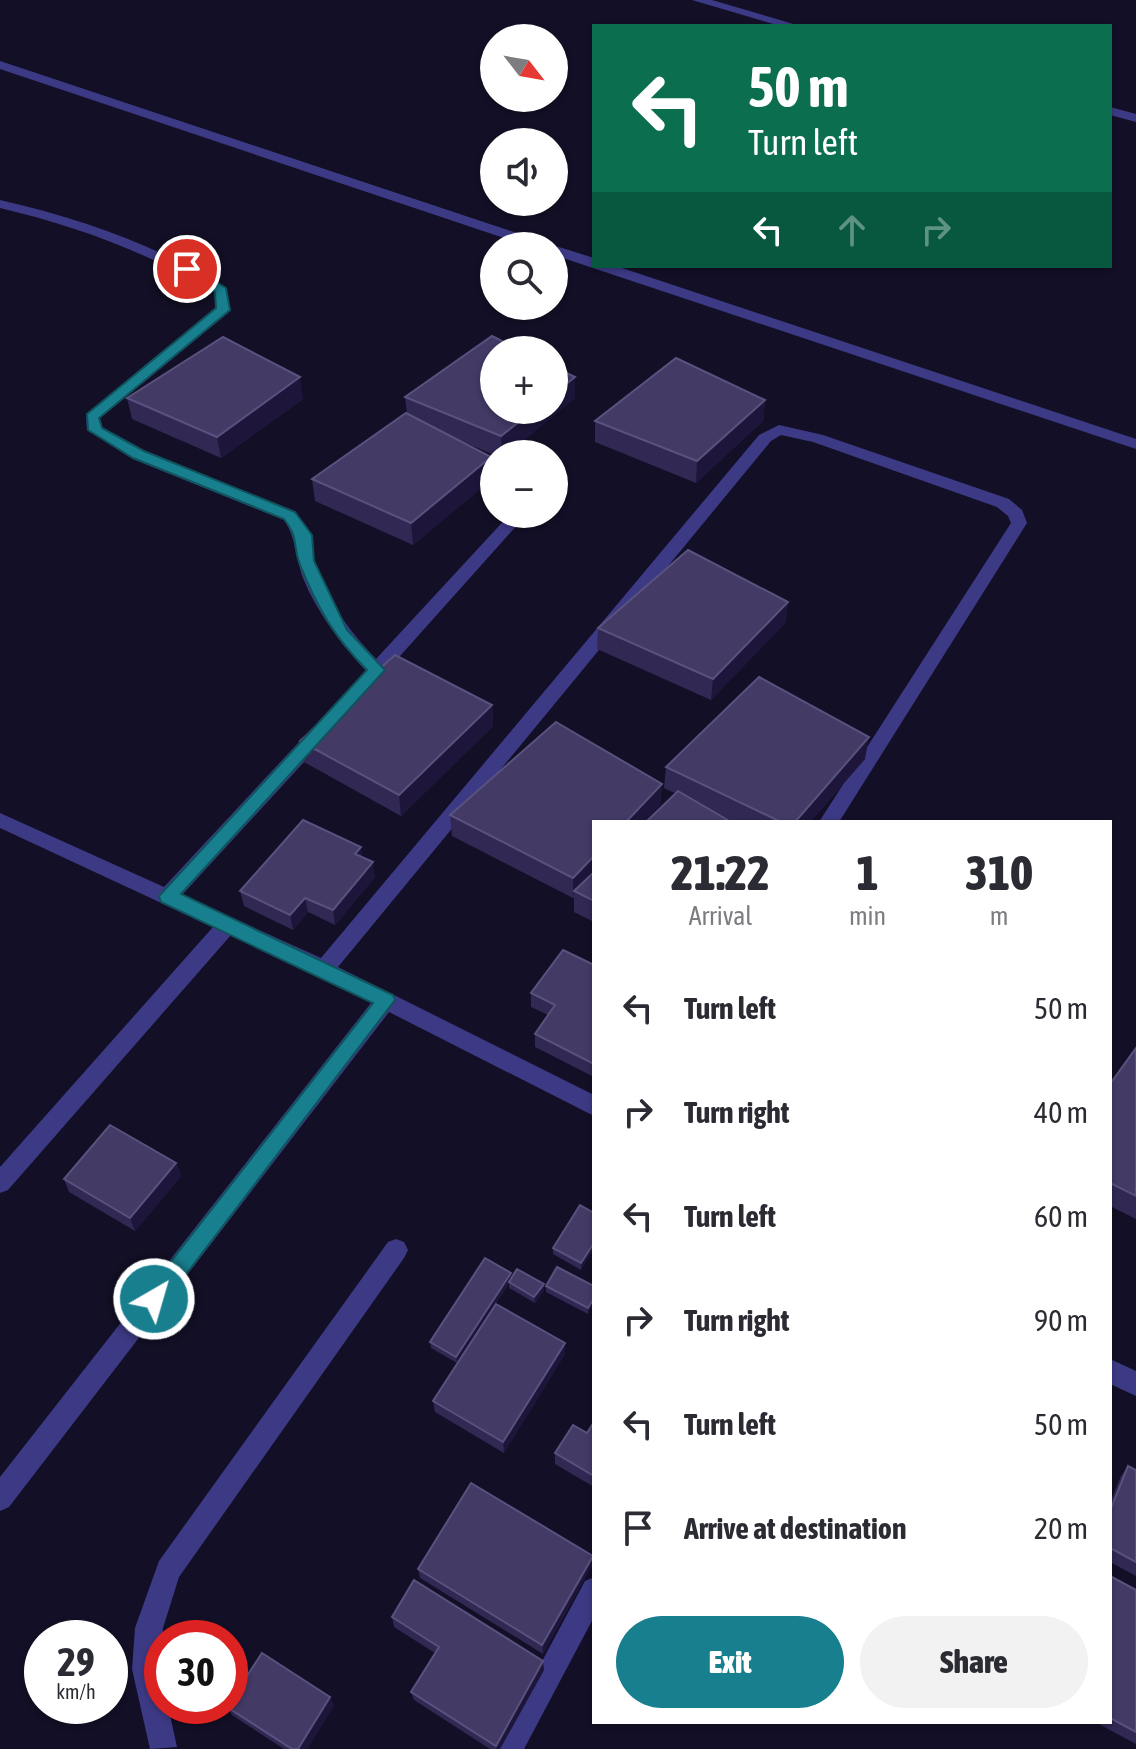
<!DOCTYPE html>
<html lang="en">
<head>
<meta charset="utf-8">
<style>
  body { margin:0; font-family:"Asap Condensed",sans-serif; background:#f2f2f3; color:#2b2b33; height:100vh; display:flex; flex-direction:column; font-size:30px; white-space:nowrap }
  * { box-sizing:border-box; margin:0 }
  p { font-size:26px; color:#7c7c81 }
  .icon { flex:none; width:44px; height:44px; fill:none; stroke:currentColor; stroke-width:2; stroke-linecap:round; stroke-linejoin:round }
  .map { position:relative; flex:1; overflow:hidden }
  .drawer { position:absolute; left:592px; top:820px; width:520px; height:904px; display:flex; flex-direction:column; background:#fff; border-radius:0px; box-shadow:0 2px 6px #0004 }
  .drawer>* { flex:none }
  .top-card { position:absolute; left:592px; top:24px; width:520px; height:244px; border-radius:0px; box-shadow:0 2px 6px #0004; background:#0b6e4f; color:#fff; overflow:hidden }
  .needle { width:52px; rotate:121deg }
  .controls { position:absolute; left:480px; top:24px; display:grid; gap:16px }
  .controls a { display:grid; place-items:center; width:88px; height:88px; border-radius:50%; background:#fff; box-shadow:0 2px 6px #0004; font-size:40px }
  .speed { position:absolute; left:24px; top:1620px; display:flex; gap:16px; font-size:40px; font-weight:700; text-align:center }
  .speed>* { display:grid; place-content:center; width:104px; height:104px; border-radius:50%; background:#fff; box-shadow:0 2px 6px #0004; line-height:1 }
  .speed small { font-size:20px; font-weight:400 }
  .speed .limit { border:12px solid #d22; background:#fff; color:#111 }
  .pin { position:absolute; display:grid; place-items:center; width:68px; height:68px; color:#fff; margin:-34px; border:4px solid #fff; border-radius:50%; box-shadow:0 2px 8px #0007 }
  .me { position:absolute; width:88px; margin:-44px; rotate:38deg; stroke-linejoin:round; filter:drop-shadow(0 0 6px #0008) }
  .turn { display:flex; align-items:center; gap:28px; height:168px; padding:0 24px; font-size:36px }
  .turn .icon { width:104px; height:104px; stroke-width:2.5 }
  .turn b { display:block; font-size:56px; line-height:68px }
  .lanes { display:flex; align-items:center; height:76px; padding:0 24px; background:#0003; justify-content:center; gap:40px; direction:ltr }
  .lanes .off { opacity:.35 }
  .eta { display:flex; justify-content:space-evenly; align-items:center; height:136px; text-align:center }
  .eta b { font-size:48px; font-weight:800; line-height:56px }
  .cta { display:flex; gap:16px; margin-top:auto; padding:16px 24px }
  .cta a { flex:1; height:92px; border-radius:48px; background:#187f8f; color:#fff; font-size:32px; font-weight:800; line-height:92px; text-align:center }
  .cta a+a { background:#f2f2f3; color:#2b2b33 }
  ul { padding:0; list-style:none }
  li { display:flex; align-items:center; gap:24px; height:104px; padding:0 24px }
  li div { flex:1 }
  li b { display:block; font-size:30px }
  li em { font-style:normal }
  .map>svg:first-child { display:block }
</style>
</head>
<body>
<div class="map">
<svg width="1136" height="1749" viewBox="0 0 1136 1749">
  <rect width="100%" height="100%" fill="#130f26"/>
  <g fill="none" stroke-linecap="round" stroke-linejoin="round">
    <g fill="#3d3a85" fill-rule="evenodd">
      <polygon points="692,0 712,0 800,26 780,26"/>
      <polygon points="0,61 547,243 549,246 528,246 0,69"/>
      <polygon points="1110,107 1136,114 1136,122 1110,115"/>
      <path d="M0,200C80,218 155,245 226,287L228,313L100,418L102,428L145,451L296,512C310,533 311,554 320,576C332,608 353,635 376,659L510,514H527L375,684H363L360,679L366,671C341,643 317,613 303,578C296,559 296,537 284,520L133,459L87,430L86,414L216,309L214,292C147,252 76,226 0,208Z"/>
      <polygon points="553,246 559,247 594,258 594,266 616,266 1136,439 1136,449 554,255"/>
      <polygon points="779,425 823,435 1009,499 1022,510 1027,523 839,822 819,822 1011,523 1008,516 997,507 813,442 781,435 771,441 338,967 594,1095 594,1116 389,1012 9,1507 0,1511 0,1477 371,1003 231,935 8,1190 0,1193 0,1167 213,927 0,828 0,813 164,887 313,727 327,727 329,732 327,737 182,895 321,958 759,435"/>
      <polygon points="554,468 564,473 554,481"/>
      <polygon points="396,1239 404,1242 408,1250 404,1258 179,1577 163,1628 160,1669 162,1706 168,1706 177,1747 150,1749 132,1669 135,1628 159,1561 388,1242"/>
      <polygon points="1110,1359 1136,1371 1136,1396 1110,1384"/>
      <polygon points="594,1577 594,1617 524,1749 495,1749 585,1581"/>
    </g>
  </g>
  <g fill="#312854">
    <polygon points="575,377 575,398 507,454 494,455 457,439 492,479 413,545 315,501 312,479 407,413 405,397"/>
    <polygon points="127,398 303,399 221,458 132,419"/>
    <polygon points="765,400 763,421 696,483 595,442 595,421"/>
    <polygon points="788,602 785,623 711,700 597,649 598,628"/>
    <polygon points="492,705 493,726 401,816 304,762 300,741"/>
    <polygon points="865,759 810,822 734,822 664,788 666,767"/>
    <polygon points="662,784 660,805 644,822 594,822 594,922 574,912 574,897 573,898 452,836 450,815"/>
    <polygon points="363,858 375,877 335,925 308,912 293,930 244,906 240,891"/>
    <polygon points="594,965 594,1077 535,1047 535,1034 548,1015 531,1007 531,993"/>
    <polygon points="1136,1048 1136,1219 1110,1206 1110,1084"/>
    <polygon points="176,1163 181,1176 135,1231 69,1192 64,1179"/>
    <polygon points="594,1213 581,1270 553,1254 553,1248"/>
    <polygon points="511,1273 511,1278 544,1290 535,1303 509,1288 509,1283 457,1363 431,1348 430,1342"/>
    <polygon points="546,1286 594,1286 588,1314 546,1292"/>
    <polygon points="565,1354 504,1453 435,1412 433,1401"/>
    <polygon points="594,1422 594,1487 555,1464 555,1453 587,1433"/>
    <polygon points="1128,1466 1136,1470 1136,1576 1110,1562 1110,1503 1121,1476"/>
    <polygon points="592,1565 543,1654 420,1578 418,1569"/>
    <polygon points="1110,1576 1136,1590 1136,1744 1095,1722 1110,1722"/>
    <polygon points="392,1617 544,1670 500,1749 490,1749 414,1700 411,1692 435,1653 394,1627"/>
    <polygon points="334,1705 307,1749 284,1749 232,1715 227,1707"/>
  </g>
  <g fill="#1d163a">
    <polygon points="300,377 303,399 221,458 217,437"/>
    <polygon points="575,377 575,398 507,454 502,454 501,436 534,410 554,410 554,394"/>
    <polygon points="765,400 763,421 696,483 697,461"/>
    <polygon points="491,457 492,479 413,545 411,523"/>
    <polygon points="788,602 785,623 711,700 713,679"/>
    <polygon points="492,705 493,726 401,816 399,795"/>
    <polygon points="869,737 865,759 810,822 795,822"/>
    <polygon points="662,784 660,805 644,822 626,822"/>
    <polygon points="361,847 363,861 355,854"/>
    <polygon points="594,856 594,876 574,891 573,898 573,878"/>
    <polygon points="373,862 375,877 335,925 333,910"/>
    <polygon points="305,898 308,912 293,930 290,915"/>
    <polygon points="176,1163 181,1176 135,1231 130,1218"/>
    <polygon points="594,1243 594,1249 581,1270 581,1263"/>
    <polygon points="511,1273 511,1279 457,1363 456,1357"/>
    <polygon points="544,1284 544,1290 535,1303 534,1297"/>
    <polygon points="594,1298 594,1304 588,1314 588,1308"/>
    <polygon points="565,1343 565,1354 504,1453 503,1442"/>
    <polygon points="593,1556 592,1565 543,1654 542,1645"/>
    <polygon points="543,1661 544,1670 500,1749 496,1749 496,1746"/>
    <polygon points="330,1697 334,1705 307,1749 298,1749"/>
  </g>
  <g fill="#433a66" stroke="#5a527e" stroke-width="2">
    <polygon points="492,336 520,350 494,350 494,410 534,410 501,436 405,397"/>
    <polygon points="223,337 300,377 217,437 127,398"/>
    <polygon points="676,358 765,400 697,461 595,421"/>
    <polygon points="554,367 575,377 554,394"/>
    <polygon points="406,413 491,457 411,523 312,479"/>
    <polygon points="688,550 788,602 713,679 598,628"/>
    <polygon points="395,655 492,705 399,795 300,741"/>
    <polygon points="759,677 869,737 795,822 781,822 666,767"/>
    <polygon points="556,722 662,784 626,822 594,822 594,856 573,878 450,815"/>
    <polygon points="678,791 731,822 646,822"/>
    <polygon points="303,820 361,847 355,854 373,862 333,910 305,898 290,915 240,891"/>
    <polygon points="594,872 594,901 574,891"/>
    <polygon points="563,950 594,965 594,1064 535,1034 555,1005 531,993"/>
    <polygon points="1136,1048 1136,1196 1110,1183 1110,1084"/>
    <polygon points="110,1125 176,1163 130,1218 64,1179"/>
    <polygon points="580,1205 594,1213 594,1243 581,1263 553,1248"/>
    <polygon points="485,1258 511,1273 456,1357 430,1342"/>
    <polygon points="557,1267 594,1286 594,1298 588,1308 546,1286"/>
    <polygon points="517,1269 544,1284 534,1297 509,1282"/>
    <polygon points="496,1304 565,1343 503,1442 433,1401"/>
    <polygon points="594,1422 594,1476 555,1453 573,1425 587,1433"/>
    <polygon points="1128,1466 1136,1470 1136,1562 1110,1548 1110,1511"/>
    <polygon points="471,1483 593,1556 542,1645 418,1569"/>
    <polygon points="1110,1576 1136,1590 1136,1732 1110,1718"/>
    <polygon points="414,1580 543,1661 496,1746 411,1692 439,1647 392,1617"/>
    <polygon points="262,1653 330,1697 298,1749 292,1749 227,1707 230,1706 230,1702"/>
  </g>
  <path fill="#187f8f" stroke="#10535d" stroke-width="2" d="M183,267H192L226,288L230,310L99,418L102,428L144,451L295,512L312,535L314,561L347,630L385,670L181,894L393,995L395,1000L162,1306L154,1309L147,1306L144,1299L147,1292L373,1003L161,902L159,896L367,670C334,637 318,609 300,565C292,545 300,540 284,519L133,458L88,430L87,414L216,308L215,292L183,272Z"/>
</svg>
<div class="controls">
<a><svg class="needle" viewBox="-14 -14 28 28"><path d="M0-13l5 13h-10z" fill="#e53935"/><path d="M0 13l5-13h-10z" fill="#7c7c81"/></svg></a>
<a><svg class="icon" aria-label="sound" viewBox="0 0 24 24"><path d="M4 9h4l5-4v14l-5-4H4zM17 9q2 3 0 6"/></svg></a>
<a><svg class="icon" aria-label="search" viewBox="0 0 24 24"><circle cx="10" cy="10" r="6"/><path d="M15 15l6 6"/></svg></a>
<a>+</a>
<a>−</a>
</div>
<div class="speed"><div>29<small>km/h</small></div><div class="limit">30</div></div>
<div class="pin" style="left:187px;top:269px;background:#d93025"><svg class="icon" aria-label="arrive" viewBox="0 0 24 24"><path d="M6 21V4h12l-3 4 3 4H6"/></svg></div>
<svg class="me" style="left:154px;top:1299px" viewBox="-20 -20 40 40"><circle r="17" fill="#187f8f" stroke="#fff" stroke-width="3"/><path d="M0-11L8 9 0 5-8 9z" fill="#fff"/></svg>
<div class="top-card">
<div class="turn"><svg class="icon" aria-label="left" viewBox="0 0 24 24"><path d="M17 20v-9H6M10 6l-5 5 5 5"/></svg><div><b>50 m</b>Turn left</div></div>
<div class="lanes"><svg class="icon" aria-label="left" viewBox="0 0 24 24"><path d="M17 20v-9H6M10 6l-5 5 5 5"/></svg><svg class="icon off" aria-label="ahead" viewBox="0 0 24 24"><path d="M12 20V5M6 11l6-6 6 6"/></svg><svg class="icon off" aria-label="right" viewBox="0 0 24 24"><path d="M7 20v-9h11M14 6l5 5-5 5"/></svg></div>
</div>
<section class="drawer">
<div class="eta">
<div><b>21:22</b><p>Arrival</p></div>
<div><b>1</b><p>min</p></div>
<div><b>310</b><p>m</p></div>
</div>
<ul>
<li><svg class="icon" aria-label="left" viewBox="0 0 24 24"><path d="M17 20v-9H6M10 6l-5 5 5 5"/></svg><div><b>Turn left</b></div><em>50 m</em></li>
<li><svg class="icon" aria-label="right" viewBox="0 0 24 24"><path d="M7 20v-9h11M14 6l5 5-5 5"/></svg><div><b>Turn right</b></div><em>40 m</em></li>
<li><svg class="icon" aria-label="left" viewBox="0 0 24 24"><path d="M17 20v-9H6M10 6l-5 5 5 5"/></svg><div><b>Turn left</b></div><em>60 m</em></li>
<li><svg class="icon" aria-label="right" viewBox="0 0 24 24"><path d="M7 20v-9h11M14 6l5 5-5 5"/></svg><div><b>Turn right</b></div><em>90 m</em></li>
<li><svg class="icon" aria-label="left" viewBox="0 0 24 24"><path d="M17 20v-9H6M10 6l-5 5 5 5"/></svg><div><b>Turn left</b></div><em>50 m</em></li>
<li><svg class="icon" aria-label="arrive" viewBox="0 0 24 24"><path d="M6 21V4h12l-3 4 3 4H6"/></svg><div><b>Arrive at destination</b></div><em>20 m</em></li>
</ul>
<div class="cta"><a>Exit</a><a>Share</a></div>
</section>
</div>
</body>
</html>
